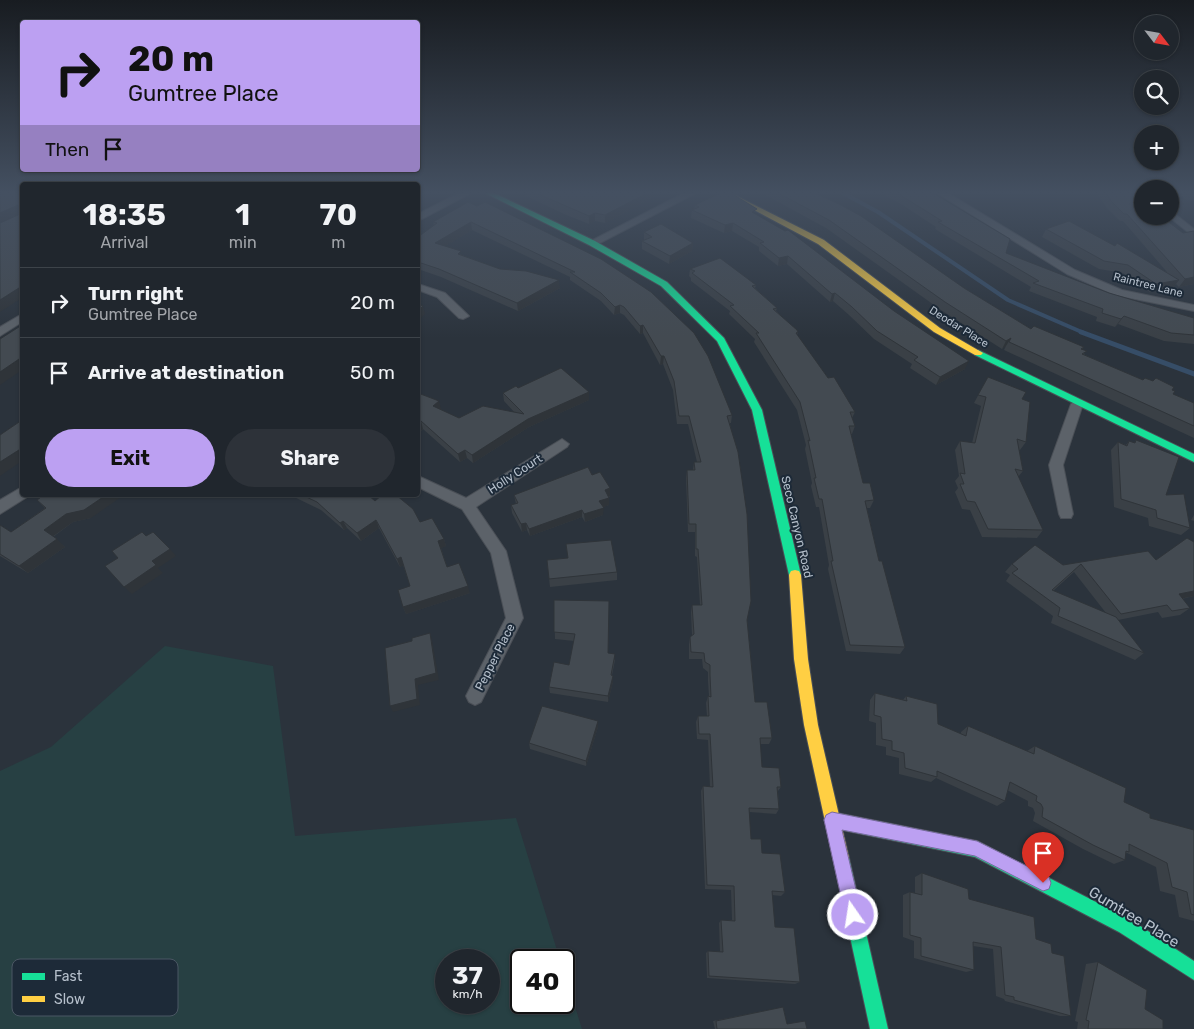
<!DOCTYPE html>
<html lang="en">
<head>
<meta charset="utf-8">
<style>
  body { margin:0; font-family:Rubik,sans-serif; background:#2d3239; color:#f1f3f6; height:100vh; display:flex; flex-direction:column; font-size:19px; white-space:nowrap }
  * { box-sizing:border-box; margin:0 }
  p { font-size:16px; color:#a2a5aa }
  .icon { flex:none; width:28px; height:28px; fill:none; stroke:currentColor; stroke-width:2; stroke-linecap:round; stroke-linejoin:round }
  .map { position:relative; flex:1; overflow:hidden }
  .details { position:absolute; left:20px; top:182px; width:400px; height:315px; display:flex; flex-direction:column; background:#20262d; border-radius:5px; box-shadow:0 1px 4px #0004,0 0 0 1px #3d4349 }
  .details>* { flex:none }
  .guide { position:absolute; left:20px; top:20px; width:400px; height:152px; border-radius:5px; box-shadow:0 1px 4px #0004,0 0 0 1px #3d4349; background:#bca0f2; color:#111; overflow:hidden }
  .needle { width:32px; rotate:121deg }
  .tools { position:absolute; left:1134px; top:15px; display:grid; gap:10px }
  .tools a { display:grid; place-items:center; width:45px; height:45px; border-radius:50%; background:#20262d; box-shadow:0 1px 4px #0004,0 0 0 1px #3d4349; font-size:25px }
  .speed { position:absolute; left:435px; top:949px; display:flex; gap:10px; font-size:25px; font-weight:700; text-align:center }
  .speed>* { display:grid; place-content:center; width:65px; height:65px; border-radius:50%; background:#20262d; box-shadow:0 1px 4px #0004,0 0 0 1px #3d4349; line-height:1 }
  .speed small { font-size:12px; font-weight:400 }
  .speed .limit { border:2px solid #111; border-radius:8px; background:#fff; color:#111 }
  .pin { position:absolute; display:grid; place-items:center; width:42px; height:42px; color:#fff; margin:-51px -21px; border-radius:50% 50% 50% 0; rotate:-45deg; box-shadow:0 0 5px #0007 }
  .pin .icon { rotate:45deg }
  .me { position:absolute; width:55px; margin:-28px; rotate:347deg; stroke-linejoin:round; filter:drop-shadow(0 0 4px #0008) }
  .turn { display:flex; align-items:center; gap:18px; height:105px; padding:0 25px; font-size:22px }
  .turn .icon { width:65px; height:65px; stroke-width:2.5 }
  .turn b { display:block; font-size:35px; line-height:42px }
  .then { display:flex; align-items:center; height:48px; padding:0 25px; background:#0003; gap:10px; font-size:19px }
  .eta { display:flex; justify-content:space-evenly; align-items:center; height:85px; text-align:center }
  .eta b { font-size:30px; font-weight:700; line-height:35px }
  .cta { display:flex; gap:10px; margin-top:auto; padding:10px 25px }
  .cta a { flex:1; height:58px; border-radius:30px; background:#bca0f2; color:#111; font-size:20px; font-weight:700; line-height:58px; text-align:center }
  .cta a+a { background:#2d3239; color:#f1f3f6 }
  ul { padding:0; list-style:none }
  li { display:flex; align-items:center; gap:15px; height:70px; padding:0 25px; border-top:1px solid #3d4349 }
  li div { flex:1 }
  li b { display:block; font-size:19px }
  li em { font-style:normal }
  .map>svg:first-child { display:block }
</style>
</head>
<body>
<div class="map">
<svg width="1194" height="1029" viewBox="0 0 1194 1029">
  <rect width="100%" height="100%" fill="#2b333c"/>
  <path fill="#274043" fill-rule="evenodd" d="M165,646L273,666L295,836L516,818L560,960H521V1002H564V972L582,1029H0V771L51,747ZM446,960H489V1002H446Z"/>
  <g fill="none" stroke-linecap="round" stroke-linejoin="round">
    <polyline stroke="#364d67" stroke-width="4" points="843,193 878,212 1008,300 1084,333"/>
    <polyline stroke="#364d67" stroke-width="5" points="1081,332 1194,374"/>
    <g stroke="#4a4f56" stroke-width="2">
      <g id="street">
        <polygon points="459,193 471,193 418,221 418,214"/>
        <polygon points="684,193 696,193 596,245 587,243"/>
        <polygon points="937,193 948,193 1075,270 1122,290 1194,305 1194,311 1115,295 1067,274"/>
        <polygon points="1170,210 1194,229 1194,237 1168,216 1170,216"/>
        <polygon points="418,284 445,293 469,316 463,319 459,318 437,297 418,290"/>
        <polygon points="22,314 22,322 0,336 0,327"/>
        <polygon points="1077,400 1083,404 1063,465 1073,514 1071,518 1061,518 1059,514 1049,465 1071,404"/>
        <polygon points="562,439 569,444 567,447 476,507 506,551 523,618 481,702 475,705 469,702 466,696 506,618 491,553 462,509 418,487 418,476 466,498"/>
        <polygon points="22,487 22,495 28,495 27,497 0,514 0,500"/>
      </g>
    </g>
    <g stroke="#4a4f56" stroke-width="2">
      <g id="fast">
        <polygon points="485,193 494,193 595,241 667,282 724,338 762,410 801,575 799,579 795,580 791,579 789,575 752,410 717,341 661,286 589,245"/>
        <polygon points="978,350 1194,454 1194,462 975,355 975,351"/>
        <polygon points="832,812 977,841 1131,920 1194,961 1194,980 1119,932 975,857 832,828 827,825 824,820 827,815"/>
        <polygon points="841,850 847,852 849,858 888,1029 870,1029 833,858 835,852"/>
      </g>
    </g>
    <g stroke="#4a4f56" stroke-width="2">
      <g id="slow">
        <polygon points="722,193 731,193 824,240 940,328 983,353 981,355 975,355 934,332 818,244"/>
        <polygon points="795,570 799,571 801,575 808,659 818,725 849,858 847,864 841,866 835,864 833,858 804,725 794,659 789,575 791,571"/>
      </g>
    </g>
    <use href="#street" fill="#5c6269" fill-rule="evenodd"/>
    <use href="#fast" fill="#16e098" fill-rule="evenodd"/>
    <use href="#slow" fill="#ffcf43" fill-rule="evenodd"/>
  </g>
  <g fill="#3a4046" fill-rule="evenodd">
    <polygon points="520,193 659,193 643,203 605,223 595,221 589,224 564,214"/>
    <polygon points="762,193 815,193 964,288 1031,329 1084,347 1082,349 1085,355 1143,380 1172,390 1173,394 1194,403 1194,438 1004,350 1006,346 1002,349 941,310 826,228"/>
    <polygon points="880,193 933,193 1006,253 1109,293 1194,318 1194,344 1164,341 1118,324 1115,327 1096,321 1097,317 1029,291 1031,287 935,229 936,227 901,204"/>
    <polygon points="1096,193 1138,193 1142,216 1183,233 1194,231 1194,284 1179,287 1176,284 1173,288 1150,292 1123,273 1099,269 1042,237 1046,229 1167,272 1123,221 1120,221 1107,208"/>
    <polygon points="1178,193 1194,193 1194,201 1186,200"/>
    <polygon points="468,202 601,259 732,415 731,423 730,423 747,620 755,702 772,738 769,744 760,744 762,767 781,787 778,791 779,809 776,814 749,812 751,839 762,853 785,892 781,896 772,895 775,927 800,982 795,984 707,978 706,953 708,951 720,952 719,923 721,920 732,920 731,890 705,889 701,791 703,786 710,787 708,740 697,739 696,722 698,716 707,716 706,703 708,696 709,696 708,681 708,672 703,668 702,659 689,659 689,644 690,637 692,636 691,612 692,605 700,605 697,557 695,556 695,532 688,532 686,478 687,470 693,470 694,462 697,462 688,424 677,424 673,390 663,364 660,365 643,333 640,334 624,315 620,313 614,315 601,301 570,280 570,277 472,230 445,246 462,255 500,269 560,288 518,311 441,277 418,269 418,237 434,226 433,222"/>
    <polygon points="695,205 756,214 965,369 936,385 910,368 912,364 874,339 849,315 833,301 830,302 787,264 778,266 759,251 759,247 732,231 724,233 691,218 692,210 694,209"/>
    <polygon points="644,232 693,243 692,251 669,264 642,249 642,241 644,240"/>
    <polygon points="690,269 756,285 755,288 777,308 776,311 798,332 797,335 828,378 855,412 852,418 855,426 852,434 851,434 863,483 874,500 870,508 867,508 879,561 905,647 900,654 846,651 828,569 829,565 819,507 816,507 811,486 812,483 805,449 806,445 797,410 754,342 755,339 729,314 730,311 691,281 691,278 689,276"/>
    <polygon points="988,377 1022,399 1026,442 1020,450 1019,450 1023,471 1018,477 1043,530 1037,538 982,537 970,510 962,509 955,492 958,488 955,481 959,476 955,450 960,441 972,443 981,406 974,403"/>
    <polygon points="518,388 589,392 589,400 529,427 473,463 467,458 460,462 423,429 418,434 418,393 439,401 440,410 459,418 515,413 504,401 503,393"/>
    <polygon points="1136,440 1166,495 1190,528 1181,535 1149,526 1148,518 1114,507 1111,450 1118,442 1126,445 1129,441 1134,443"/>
    <polygon points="592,475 610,488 610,496 609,497 609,505 603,507 603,515 585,522 582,517 530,536 527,530 522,532 512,513 511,505 516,504 514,495"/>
    <polygon points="290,495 368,495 375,501 420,522 444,539 446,546 441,548 447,567 470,593 406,614 403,607 410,586 403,565 400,567 379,528 361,541 347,528 344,530 321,510"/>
    <polygon points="37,500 91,518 73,522 53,537 65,547 28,573 0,556 0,525 11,532 45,508"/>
    <polygon points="1194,515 1194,521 1191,520"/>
    <path d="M1194,542V596L1182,599L1190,608L1180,615L1162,618L1158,612L1118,620L1144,653L1135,660L1051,623L1053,616L1006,581L1010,575L1005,572L1012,564L1063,565L1156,560ZM1074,572L1106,613L1053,591Z"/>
    <polygon points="566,544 617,572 617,580 550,587 547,560 568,558"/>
    <polygon points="554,600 608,653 615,660 612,675 613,682 608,702 550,693 549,687 569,665 574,641 555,639"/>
    <polygon points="875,693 903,700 906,696 938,724 961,734 961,732 968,726 1027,751 1035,746 1150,818 1194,830 1194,921 1179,917 1175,895 1160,891 1156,867 1127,853 1125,854 1125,860 1114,864 1083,849 1033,821 1035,813 1033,808 1028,806 1028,801 1007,790 1005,801 997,806 936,778 931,782 899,774 899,758 886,755 886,747 876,745 876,723 869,721 870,700"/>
    <polygon points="598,727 586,766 530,749 529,743"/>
    <polygon points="922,873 969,899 1036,939 1052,953 1071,1016 1060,1016 1005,1001 1004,999 996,996 993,949 973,946 974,970 966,972 914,958 914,941 903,937 903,895 910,892 915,893 915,877"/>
    <polygon points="1098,962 1145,1009 1163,1029 1077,1029 1078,1022 1075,1021 1086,964"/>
    <polygon points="783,1007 787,1024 807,1029 715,1029 713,1021"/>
  </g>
  <g fill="#2f3439">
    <polygon points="418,193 433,193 418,203"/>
    <polygon points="647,193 659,193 643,203 605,223 605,215"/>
    <polygon points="18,205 22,213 0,223 0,213"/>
    <polygon points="595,213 595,221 589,224 589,216"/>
    <polygon points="471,222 472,230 437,251 435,243"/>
    <polygon points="733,223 732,231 724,233 725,225"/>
    <polygon points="693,243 692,251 669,264 670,256"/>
    <polygon points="788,256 787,264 778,266 779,258"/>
    <polygon points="1194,277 1194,284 1179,287 1185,279"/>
    <polygon points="559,280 560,288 518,311 517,303"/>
    <polygon points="1179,280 1173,288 1150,292 1156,284"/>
    <polygon points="22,286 22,298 0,312 0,300"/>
    <polygon points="835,293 833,301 830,302 832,294"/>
    <polygon points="620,305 620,313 614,315 615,307"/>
    <polygon points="423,306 425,314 418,321 418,311"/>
    <polygon points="1124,316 1118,324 1115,327 1121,319"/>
    <polygon points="643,325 643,333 640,334 640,326"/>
    <polygon points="1011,338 1006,346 1002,349 1006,341"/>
    <polygon points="661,356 664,356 663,364 660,365"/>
    <polygon points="22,357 22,370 0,385 0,372"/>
    <polygon points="969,361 965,369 936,385 940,377"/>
    <polygon points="589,392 589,400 529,427 473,463 472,455 528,419"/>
    <polygon points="439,401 441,409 435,414 433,406"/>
    <polygon points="421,421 423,429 418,434 418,424"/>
    <polygon points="22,448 22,461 0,476 0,462"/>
    <polygon points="465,450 467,458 460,462 458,454"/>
    <polygon points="610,488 610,496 604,498 605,490"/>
    <polygon points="106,495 124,495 91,518 73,522 52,537 44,530 66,514"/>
    <polygon points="609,498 609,505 599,509 599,501"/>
    <polygon points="604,508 603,515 585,522 584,514"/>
    <polygon points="582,510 582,517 530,536 529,529"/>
    <polygon points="376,520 379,528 361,541 357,533"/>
    <polygon points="343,521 347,528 344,530 340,523"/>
    <polygon points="526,523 527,530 522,532 521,524"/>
    <polygon points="57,539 65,547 28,573 19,566"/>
    <polygon points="444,539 446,546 440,549 438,541"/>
    <polygon points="170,549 176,556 158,568 163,573 132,594 124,587 152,561"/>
    <polygon points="401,557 404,565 400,567 397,559"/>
    <polygon points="468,586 470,593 406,614 403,607"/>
    <polygon points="1194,591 1194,596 1170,601 1179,594"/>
    <polygon points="430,633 432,640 439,680 418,685 420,705 393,712 390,706 415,679"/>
    <polygon points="613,676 613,682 608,702 608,696"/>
    <polygon points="598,721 598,727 586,766 586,761"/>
  </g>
  <g fill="#434a51" stroke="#2f3439">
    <polygon points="0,193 22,193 22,286 0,300 0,223 18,215 18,205 0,213"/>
    <polygon points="536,193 647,193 605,215 595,213 589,216"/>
    <polygon points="720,193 731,193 739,198 757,209 752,212 785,231 788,230 894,311 969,361 940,377 914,360 918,357 877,331 852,307 835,293 832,294 788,256 779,258 760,243 764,242 733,223 725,225 692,210 699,207 695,205"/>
    <polygon points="778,193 815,193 839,204 861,216 964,288 1031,329 1034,326 1084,347 1081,349 1087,351 1082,354 1143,380 1145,378 1153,381 1156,378 1174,387 1172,390 1175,391 1173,394 1194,403 1194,426 1009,342 1011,338 1006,341 945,302 829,220"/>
    <polygon points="897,193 933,193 1010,239 1006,253 1109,293 1194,318 1194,335 1171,333 1124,316 1121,319 1102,313 1103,309 1033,283 1039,281 938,222 942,221"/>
    <polygon points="1106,193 1138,193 1142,198 1142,216 1161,216 1183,233 1194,231 1194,277 1185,279 1127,214 1124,214 1111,201"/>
    <polygon points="468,202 477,206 485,202 601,259 651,292 694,333 708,356 732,415 727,416 738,452 747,514 751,601 747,620 755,702 767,702 772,738 760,738 762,767 779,768 781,787 777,787 779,809 749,808 751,839 761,839 762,853 780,854 785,892 772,891 775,927 794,928 800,982 709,976 708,951 723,952 721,920 735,921 734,886 707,885 703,786 713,787 710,734 699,734 698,716 709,716 708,696 711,697 710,675 710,665 705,662 704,653 691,652 690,637 694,634 692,605 702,605 698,549 696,549 696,524 689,524 687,470 695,470 694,462 701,462 689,416 679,416 674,381 664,356 661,356 643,325 640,326 624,307 620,305 615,307 601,293 570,272 575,272 471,222 435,243 461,251 458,254 500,269 526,271 559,280 517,303 439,269 418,262 418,237 437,223 433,222"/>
    <polygon points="1069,221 1115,246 1117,243 1179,280 1156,284 1128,265 1104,261 1046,229"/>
    <polygon points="661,224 693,243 670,256 642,241 652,237 644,232"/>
    <polygon points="720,258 756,285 752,286 777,308 773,309 797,330 798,332 796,333 828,378 834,377 855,412 850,412 855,426 849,426 863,483 870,483 874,500 865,501 879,561 882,561 905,647 850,645 831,561 833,561 822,499 819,499 814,478 816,478 808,440 810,441 800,402 756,333 759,333 730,306 734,305 692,273 695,271 690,269"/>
    <polygon points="418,304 423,306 418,311"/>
    <polygon points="22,325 22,357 0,372 0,339"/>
    <polygon points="561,368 589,392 528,419 472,455 465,450 458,454 421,421 418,424 418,393 439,401 433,406 459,418 483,406 524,414 503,393 516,386 518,388"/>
    <polygon points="988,377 1026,392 1022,399 1030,402 1026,442 1017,439 1023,471 1015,469 1043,530 988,529 975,502 967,501 960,484 964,484 960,473 965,474 960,441 975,443 986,397 978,395"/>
    <polygon points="22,420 22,448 0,462 0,435"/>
    <polygon points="1136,440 1179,457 1166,495 1184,494 1190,528 1157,518 1156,510 1121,499 1118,442 1127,446 1129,441 1135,443"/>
    <polygon points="588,467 592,475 600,472 610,488 605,490 609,498 599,501 604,508 584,514 582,510 529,529 526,523 521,524 511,505 518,503 514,495"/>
    <polygon points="44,495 106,495 84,510 66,514 44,530 57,539 19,566 0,554 0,525 11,532 46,508 37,500"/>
    <polygon points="302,495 368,495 375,501 382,495 396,495 413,509 420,522 432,518 444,539 438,541 447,567 459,563 468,586 403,607 398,590 410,586 401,557 397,559 376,520 357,533 343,521 340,523 317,502"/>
    <polygon points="142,532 146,536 153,532 170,549 152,561 156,565 124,587 105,566 118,558 112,551"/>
    <polygon points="1187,538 1194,542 1194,591 1179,594 1190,608 1172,611 1167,605 1121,614 1081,564 1052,590 1116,617 1144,653 1058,616 1060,608 1012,573 1018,569 1012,564 1035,545 1063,565 1148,551 1156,560"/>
    <polygon points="611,540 617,572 549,579 547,560 568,558 566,544"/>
    <polygon points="554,600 609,601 608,653 615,654 611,675 613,676 608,696 549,687 554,662 569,665 575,634 554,632"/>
    <polygon points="430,633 436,673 415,679 417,699 390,706 385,648 412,641 412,638"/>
    <polygon points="875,693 907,701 906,696 937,704 938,724 966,736 968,726 1034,754 1035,746 1126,788 1124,802 1150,814 1150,818 1194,830 1194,915 1191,914 1187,892 1172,887 1167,863 1129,844 1129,852 1126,851 1125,860 1093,845 1042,817 1043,808 1041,804 1036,801 1037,796 1010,782 1005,801 937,771 937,777 905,768 904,753 892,750 892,741 882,739 881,717 874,715"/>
    <polygon points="542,706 598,721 586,761 529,743"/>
    <polygon points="922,873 968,889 969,899 1034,917 1036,939 1051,944 1052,953 1064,956 1071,1016 1014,1000 1014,997 1005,995 1001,947 973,942 974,970 921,956 921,938 910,935 910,892 922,895"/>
    <polygon points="1098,962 1147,990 1145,1009 1163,1020 1163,1029 1088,1029 1089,1021 1086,1020"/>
    <polygon points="783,1007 787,1024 805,1021 807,1029 717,1029 716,1021"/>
  </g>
  <linearGradient id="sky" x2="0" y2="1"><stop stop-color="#181c21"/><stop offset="0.57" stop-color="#445061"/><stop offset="1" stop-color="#445061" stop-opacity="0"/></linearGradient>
  <rect width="1194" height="338" fill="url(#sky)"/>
  <polygon fill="#bca0f2" stroke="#7a689d" points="832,812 977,841 1049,877 1051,883 1049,889 1043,891 975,856 842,830 862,915 859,921 853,924 847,921 845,915 824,820 826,815"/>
  <g text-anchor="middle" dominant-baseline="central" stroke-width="4" stroke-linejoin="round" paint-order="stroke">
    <g font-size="11" fill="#b6c0cc" stroke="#1d2a38">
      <text transform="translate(1148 285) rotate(14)">Raintree Lane</text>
      <text transform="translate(959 327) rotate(32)">Deodar Place</text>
    </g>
    <g font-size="12" fill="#b6c0cc" stroke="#1d2a38">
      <text transform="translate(515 474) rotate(-33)">Holly Court</text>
      <text transform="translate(797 527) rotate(77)">Seco Canyon Road</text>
      <text transform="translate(495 657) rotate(-63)">Pepper Place</text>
    </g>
    <g font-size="15" fill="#b6c0cc" stroke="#1d2a38">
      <text transform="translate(1134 917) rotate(31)">Gumtree Place</text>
    </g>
  </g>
  <rect x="12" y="959" width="166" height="57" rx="8" fill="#1d2a38" stroke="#4b5764" stroke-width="1"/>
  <rect x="22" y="973" width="23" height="7" fill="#16e098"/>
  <rect x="22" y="996" width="23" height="6" fill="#ffcf43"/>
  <g font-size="14" fill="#b6c0cc">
    <text x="54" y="981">Fast</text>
    <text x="54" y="1004">Slow</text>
  </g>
</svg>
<div class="tools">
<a><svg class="needle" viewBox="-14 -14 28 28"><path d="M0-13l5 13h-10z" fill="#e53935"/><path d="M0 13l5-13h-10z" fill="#a2a5aa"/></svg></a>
<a><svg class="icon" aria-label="search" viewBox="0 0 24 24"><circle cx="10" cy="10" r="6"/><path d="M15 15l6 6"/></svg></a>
<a>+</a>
<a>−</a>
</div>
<div class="speed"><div>37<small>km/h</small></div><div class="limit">40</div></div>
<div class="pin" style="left:1043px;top:883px;background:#d93025"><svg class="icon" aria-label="arrive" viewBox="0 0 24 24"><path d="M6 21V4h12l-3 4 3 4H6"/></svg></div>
<svg class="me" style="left:853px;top:915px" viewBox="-20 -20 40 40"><circle r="17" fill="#bca0f2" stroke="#fff" stroke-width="3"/><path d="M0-11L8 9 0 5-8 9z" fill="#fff"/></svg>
<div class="guide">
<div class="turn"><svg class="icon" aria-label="right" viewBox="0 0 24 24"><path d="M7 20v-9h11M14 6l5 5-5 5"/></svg><div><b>20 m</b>Gumtree Place</div></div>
<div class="then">Then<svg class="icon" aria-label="arrive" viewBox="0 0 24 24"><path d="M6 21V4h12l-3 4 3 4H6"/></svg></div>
</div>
<section class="details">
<div class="eta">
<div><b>18:35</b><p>Arrival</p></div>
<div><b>1</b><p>min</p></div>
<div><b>70</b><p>m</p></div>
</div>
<ul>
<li><svg class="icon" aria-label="right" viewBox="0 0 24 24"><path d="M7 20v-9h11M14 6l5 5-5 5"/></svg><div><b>Turn right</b><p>Gumtree Place</p></div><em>20 m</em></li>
<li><svg class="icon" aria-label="arrive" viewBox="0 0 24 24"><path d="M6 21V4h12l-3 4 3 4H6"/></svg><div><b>Arrive at destination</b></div><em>50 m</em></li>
</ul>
<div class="cta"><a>Exit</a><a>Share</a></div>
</section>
</div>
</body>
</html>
